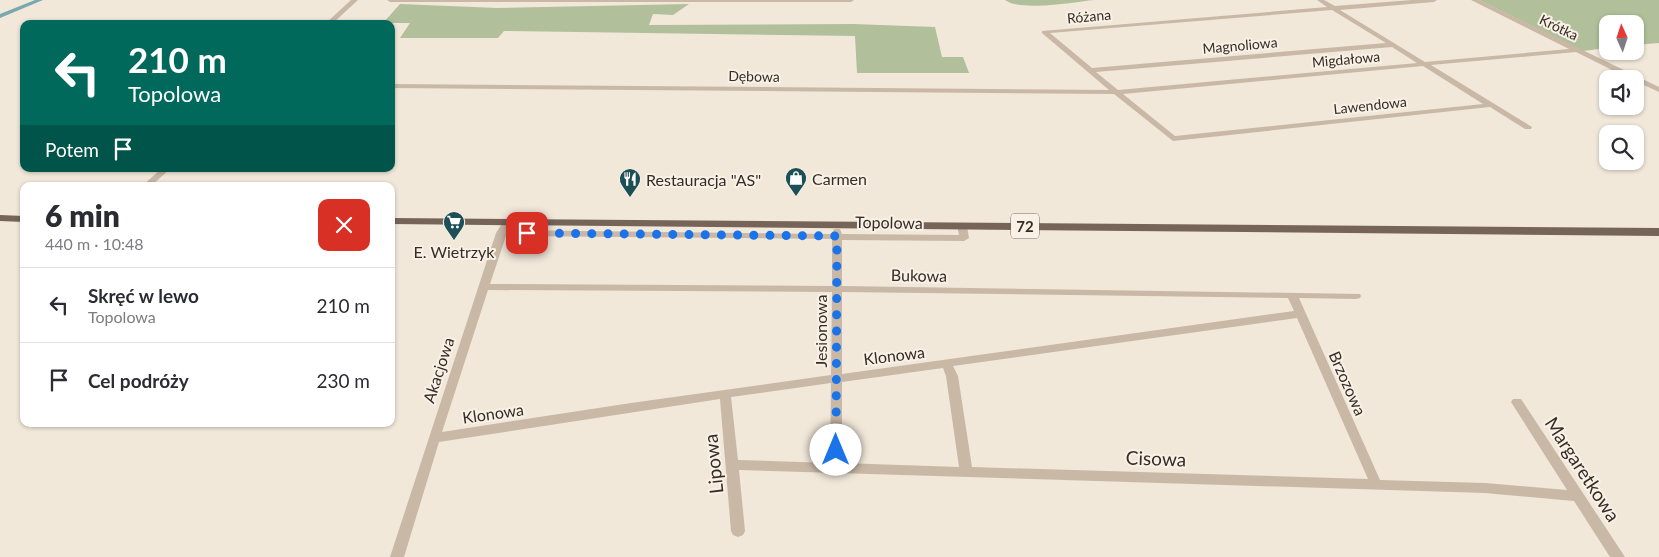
<!DOCTYPE html>
<html lang="pl">
<head>
<meta charset="utf-8">
<style>
  body { margin:0; font-family:Lato,sans-serif; background:#f2f2f3; color:#2b2b33; height:100vh; display:flex; flex-direction:column; font-size:19px; white-space:nowrap }
  * { box-sizing:border-box; margin:0 }
  p { font-size:16px; color:#7c7c81 }
  .icon { flex:none; width:28px; height:28px; fill:none; stroke:currentColor; stroke-width:2; stroke-linecap:round; stroke-linejoin:round }
  .map { position:relative; flex:1; overflow:hidden }
  .sheet { position:absolute; left:20px; top:182px; width:375px; height:245px; display:flex; flex-direction:column; background:#fff; border-radius:10px; box-shadow:0 1px 4px #0004 }
  .sheet>* { flex:none }
  .guide { position:absolute; left:20px; top:20px; width:375px; height:152px; border-radius:10px; box-shadow:0 1px 4px #0004; background:#00695c; color:#fff; overflow:hidden }
  .needle { width:32px; rotate:357deg }
  .buttons { position:absolute; left:1599px; top:15px; display:grid; gap:10px }
  .buttons a { display:grid; place-items:center; width:45px; height:45px; border-radius:10px; background:#fff; box-shadow:0 1px 4px #0004; font-size:25px }
  .pin { position:absolute; display:grid; place-items:center; width:42px; height:42px; color:#fff; margin:-21px; border-radius:10px; box-shadow:0 2px 8px #0006 }
  .me { position:absolute; width:55px; margin:-28px; rotate:0deg; stroke-linejoin:round; filter:drop-shadow(0 0 4px #0008) }
  .turn { display:flex; align-items:center; gap:18px; height:105px; padding:0 25px; font-size:22px }
  .turn .icon { width:65px; height:65px; stroke-width:2.5 }
  .turn b { display:block; font-size:35px; line-height:42px }
  .then { display:flex; align-items:center; height:48px; padding:0 25px; background:#0003; gap:10px; font-size:19px }
  .round { display:grid; place-items:center; flex:none; width:52px; height:52px; border-radius:10px; background:#f2f2f3 }
  .headline { display:flex; align-items:center; justify-content:space-between; height:85px; padding:0 25px }
  h1 { font-size:30px; font-weight:800; line-height:38px }
  ul { padding:0; list-style:none }
  li { display:flex; align-items:center; gap:15px; height:75px; padding:0 25px; border-top:1px solid #e1e1e2 }
  li div { flex:1 }
  li b { display:block; font-size:19px }
  li em { font-style:normal }
  .map>svg:first-child { display:block }
</style>
</head>
<body>
<div class="map">
<svg width="1659" height="557" viewBox="0 0 1659 557">
  <rect width="100%" height="100%" fill="#f1e8da"/>
  <g fill="#b1c09a">
    <path d="M1005,0H1094C1074,2 1021,12 1005,0Z"/>
    <polygon points="1479,0 1659,0 1659,43 1635,45 1635,24 1608,24 1607,48 1583,51"/>
    <polygon points="400,4 498,8 689,4 673,15 653,14 649,25 853,24 935,27 942,57 963,57 969,73 857,73 855,36 504,31 498,38 400,38 410,23 383,23"/>
  </g>
  <g fill="none" stroke-linecap="round" stroke-linejoin="round">
    <polygon fill="#79a8ae" fill-rule="evenodd" points="35,0 43,0 0,18 0,14"/>
    <g fill="#c9b8a6" fill-rule="evenodd">
      <polygon points="351,0 358,0 332,24 325,24"/>
      <polygon points="387,0 854,0 851,2 390,2"/>
      <path d="M1317,0H1324L1335,6L1412,0H1437L1434,2L1340,10L1425,62L1569,49L1471,0H1479L1659,87V92L1635,81V79H1630L1576,52L1431,65L1532,127L1531,129H1525L1490,107L1173,141L1114,94L391,88V84L1109,90L1042,33V31L1327,7ZM1332,10L1386,43L1092,68L1050,33ZM1392,47L1417,63L1118,90L1096,72ZM1423,66L1483,104L1175,136L1123,94Z"/>
      <polygon points="161,169 170,169 151,186 142,186"/>
      <path d="M962,223L967,226L969,238L964,241L842,240V286L1360,294L1361,296L1360,298L1356,299L1299,298L1380,480L1485,483L1567,490L1511,402L1513,399H1521L1625,557H1610L1574,501L1485,493L739,470L745,531L743,535L738,537L733,535L731,531L720,399L439,442L404,557H390L496,233L501,225H507L509,227L508,230L832,234L834,229H840L842,234L959,235L957,226ZM506,236L832,239V286L490,284ZM488,290L832,292L831,375L631,403L442,432ZM842,292L1288,298L1294,311L842,374ZM1297,318L1368,479L972,467L958,376L953,366ZM943,368L946,376L959,467L842,463V382ZM831,383L830,463L738,460L731,397Z"/>
    </g>
    <g fill="#776458" fill-rule="evenodd">
      <polygon points="0,215 24,216 24,222 0,221"/>
      <polygon points="391,218 1659,228 1659,236 391,224"/>
    </g>
  </g>
  <g fill="none" stroke-linecap="round" stroke-linejoin="round">
    <polyline stroke="#1a73e8" stroke-width="9" stroke-dasharray="0 16.2" points="527,233 837,236 836,450"/>
  </g>
  <defs>
    <g id="shop-pin" transform="scale(1.125)"><path d="M0 17L-7.5 6A9.5 9.5 0 1 1 7.5 6Z" fill="#1d4f56" stroke="#f9f1e6"/><path d="M-5-2.5h2.3a2.7 3.5 0 0 1 5.4 0H5L5.5 6h-11ZM-1.5-2.5h3a1.5 2.3 0 0 0-3 0Z" fill="#fff"/></g>
    <g id="restaurant-pin" transform="scale(1.125)"><path d="M0 17L-7.5 6A9.5 9.5 0 1 1 7.5 6Z" fill="#1d4f56" stroke="#f9f1e6"/><path d="M-5-6h1v4h1v-4h1v4h1v-4h1v5L-1.5 .5V6h-2V.5L-5-1ZM5-6V6H3V1.5H1.5Q1.5-4 5-6Z" fill="#fff"/></g>
    <g id="supermarket-pin" transform="scale(1.125)"><path d="M0 17L-7.5 6A9.5 9.5 0 1 1 7.5 6Z" fill="#1d4f56" stroke="#f9f1e6"/><path d="M-6-5.5h2.5l.6 2H6L4.5 2H-2.5L-4.4-4H-6ZM-1.5 3.2a1.3 1.3 0 1 0 .1 0ZM3 3.2a1.3 1.3 0 1 0 .1 0Z" fill="#fff"/></g>
  </defs>
  <g fill-rule="evenodd">
    <use href="#shop-pin" x="796" y="178"/>
    <use href="#restaurant-pin" x="630" y="179"/>
    <use href="#supermarket-pin" x="454" y="222"/>
  </g>
  <g text-anchor="middle" dominant-baseline="central" stroke-width="4" stroke-linejoin="round" paint-order="stroke">
    <g font-size="14" fill="#352c27" stroke="#f9f1e6">
      <text transform="translate(1089 16) rotate(-5)">Różana</text>
      <text transform="translate(1559 27) rotate(26)">Krótka</text>
      <text transform="translate(1240 45) rotate(-5)">Magnoliowa</text>
      <text transform="translate(1346 59) rotate(-5)">Migdałowa</text>
      <text transform="translate(754 76) rotate(1)">Dębowa</text>
      <text transform="translate(1370 105) rotate(-6)">Lawendowa</text>
    </g>
    <rect fill="#f9f1e6" stroke="#706760" stroke-width="1" x="1011" y="213.5" width="28" height="25" rx="4"/>
    <g font-size="15" font-weight="bold" fill="#352c27">
      <text x="1025" y="226">72</text>
    </g>
    <g font-size="16" fill="#352c27" stroke="#f9f1e6" text-anchor="start">
      <text x="812" y="178">Carmen</text>
      <text x="646" y="179">Restauracja "AS"</text>
      <text x="454" y="251" text-anchor="middle">E. Wietrzyk</text>
    </g>
    <g font-size="16" fill="#352c27" stroke="#f9f1e6">
      <text transform="translate(889 222) rotate(1)">Topolowa</text>
      <text transform="translate(919 275) rotate(1)">Bukowa</text>
      <text transform="translate(820 331) rotate(-90)">Jesionowa</text>
      <text transform="translate(894 355) rotate(-7)">Klonowa</text>
      <text transform="translate(438 370) rotate(-72)">Akacjowa</text>
      <text transform="translate(1348 383) rotate(66)">Brzozowa</text>
      <text transform="translate(493 413) rotate(-8)">Klonowa</text>
    </g>
    <g font-size="19" fill="#352c27" stroke="#f9f1e6">
      <text transform="translate(1156 458) rotate(2)">Cisowa</text>
      <text transform="translate(713 464) rotate(-96)">Lipowa</text>
      <text transform="translate(1583 469) rotate(57)">Margaretkowa</text>
    </g>
  </g>
</svg>
<div class="buttons">
<a><svg class="needle" viewBox="-14 -14 28 28"><path d="M0-13l5 13h-10z" fill="#e53935"/><path d="M0 13l5-13h-10z" fill="#7c7c81"/></svg></a>
<a><svg class="icon" aria-label="sound" viewBox="0 0 24 24"><path d="M4 9h4l5-4v14l-5-4H4zM17 9q2 3 0 6"/></svg></a>
<a><svg class="icon" aria-label="search" viewBox="0 0 24 24"><circle cx="10" cy="10" r="6"/><path d="M15 15l6 6"/></svg></a>
</div>
<div class="pin" style="left:527px;top:233px;background:#d93025"><svg class="icon" aria-label="arrive" viewBox="0 0 24 24"><path d="M6 21V4h12l-3 4 3 4H6"/></svg></div>
<svg class="me" style="left:836px;top:450px" viewBox="-20 -20 40 40"><circle r="19" fill="#fff"/><path d="M0-13L10 11 0 6-10 11z" fill="#1a73e8"/></svg>
<div class="guide">
<div class="turn"><svg class="icon" aria-label="left" viewBox="0 0 24 24"><path d="M17 20v-9H6M10 6l-5 5 5 5"/></svg><div><b>210 m</b>Topolowa</div></div>
<div class="then">Potem<svg class="icon" aria-label="arrive" viewBox="0 0 24 24"><path d="M6 21V4h12l-3 4 3 4H6"/></svg></div>
</div>
<section class="sheet">
<div class="headline"><div><h1>6 min</h1><p>440 m · 10:48</p></div><a class="round" style="background:#d93025;color:#fff"><svg class="icon" aria-label="close" viewBox="0 0 24 24"><path d="M6 6l12 12M18 6L6 18"/></svg></a></div>
<ul>
<li><svg class="icon" aria-label="left" viewBox="0 0 24 24"><path d="M17 20v-9H6M10 6l-5 5 5 5"/></svg><div><b>Skręć w lewo</b><p>Topolowa</p></div><em>210 m</em></li>
<li><svg class="icon" aria-label="arrive" viewBox="0 0 24 24"><path d="M6 21V4h12l-3 4 3 4H6"/></svg><div><b>Cel podróży</b></div><em>230 m</em></li>
</ul>
</section>
</div>
</body>
</html>
